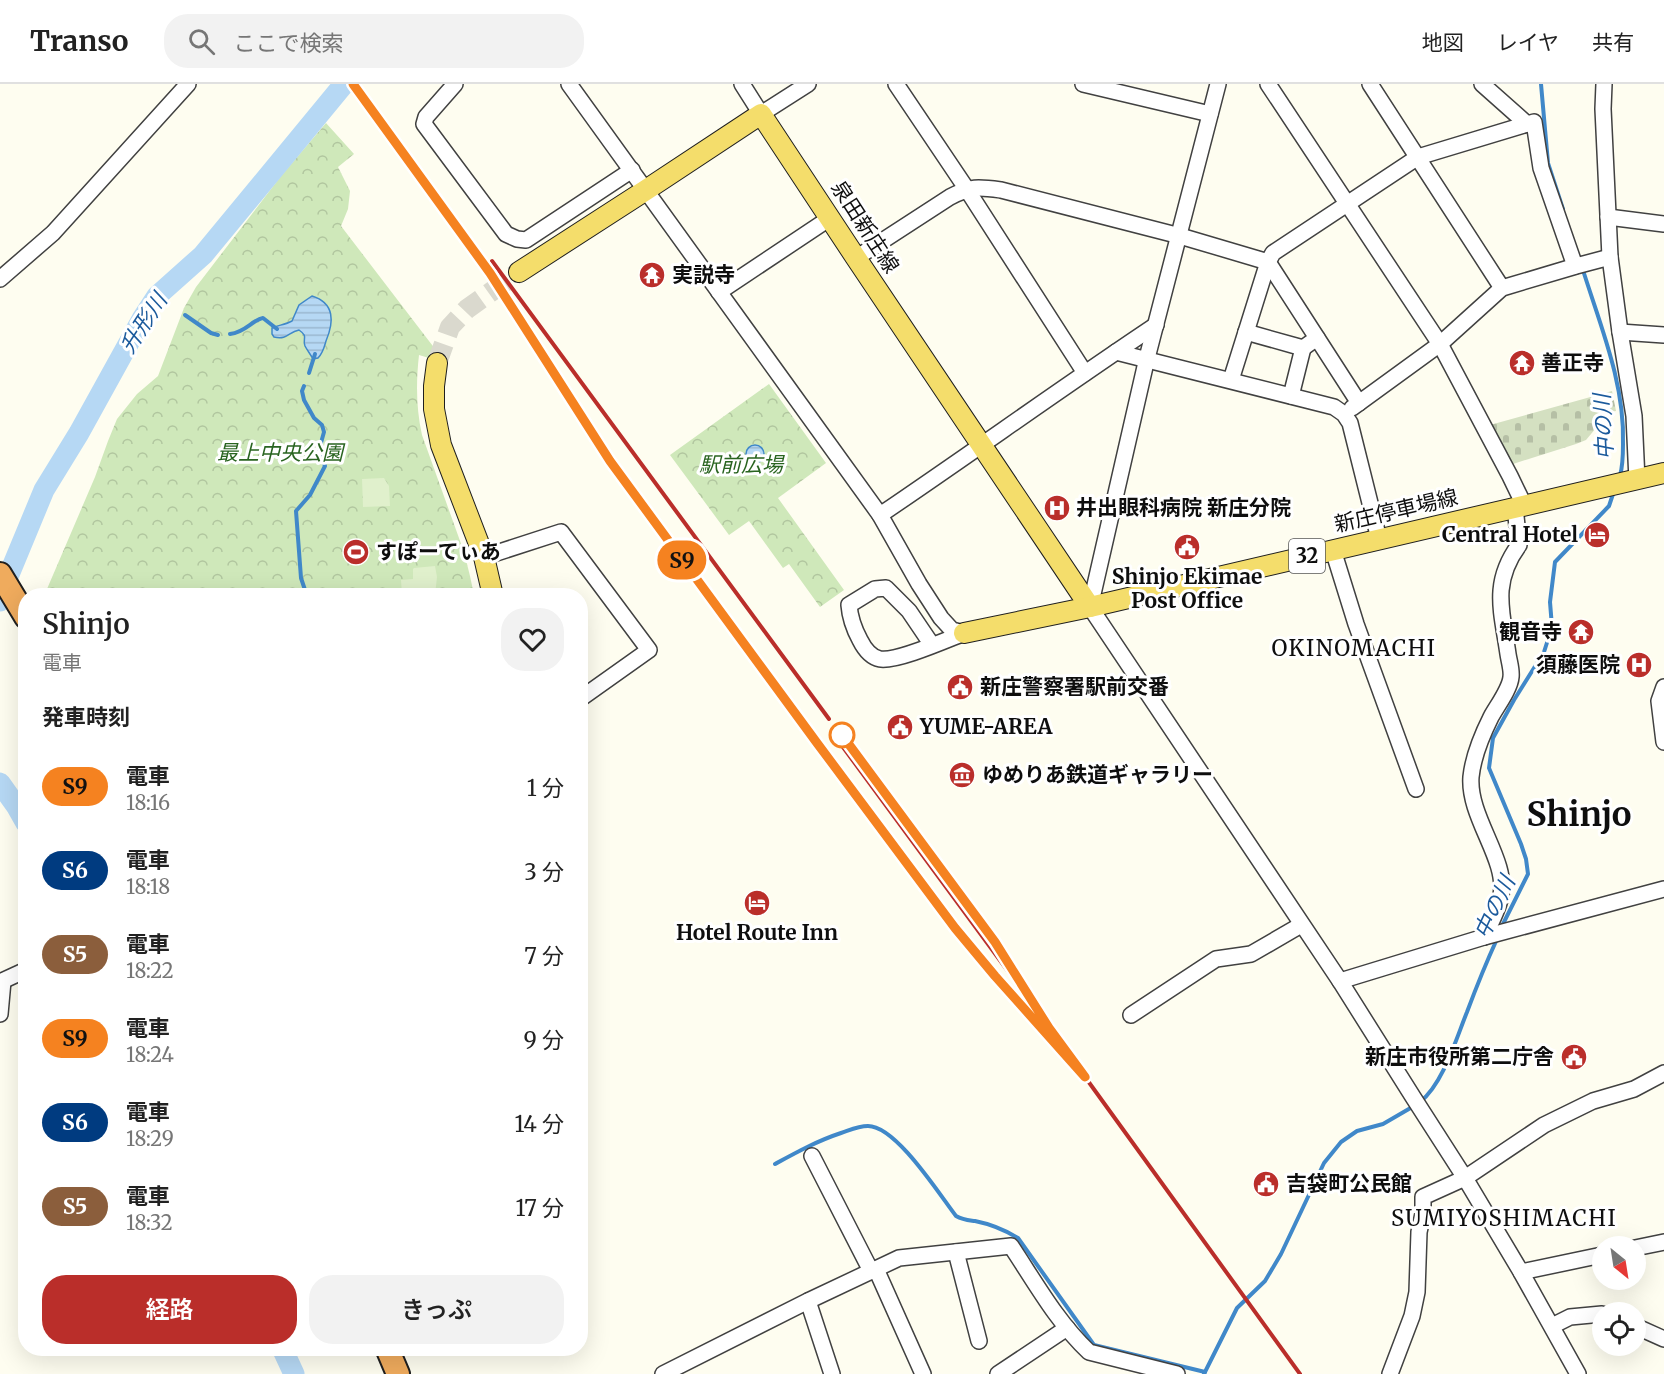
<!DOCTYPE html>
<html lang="ja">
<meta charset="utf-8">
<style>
body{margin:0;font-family:Merriweather,"Noto Sans JP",serif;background:#f2f2f2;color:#222;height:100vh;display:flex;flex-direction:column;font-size:22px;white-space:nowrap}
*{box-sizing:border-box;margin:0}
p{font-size:20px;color:#767676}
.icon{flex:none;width:33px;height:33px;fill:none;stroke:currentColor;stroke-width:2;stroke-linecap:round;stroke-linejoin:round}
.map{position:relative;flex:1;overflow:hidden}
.drawer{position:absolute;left:18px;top:504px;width:570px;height:768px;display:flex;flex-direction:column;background:#fff;border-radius:24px;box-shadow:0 6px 24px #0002}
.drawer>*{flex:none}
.badge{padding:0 12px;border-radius:20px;font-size:21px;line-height:39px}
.needle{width:39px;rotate:150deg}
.controls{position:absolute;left:1592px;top:1152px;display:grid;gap:12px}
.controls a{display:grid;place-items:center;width:54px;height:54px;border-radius:50%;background:#fff;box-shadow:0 6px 24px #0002;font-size:30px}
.map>.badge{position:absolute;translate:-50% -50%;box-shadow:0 0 0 3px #fff}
h2{padding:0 24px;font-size:22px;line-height:54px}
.round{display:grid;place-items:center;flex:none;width:63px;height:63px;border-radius:24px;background:#f2f2f2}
.head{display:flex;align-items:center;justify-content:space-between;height:102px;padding:0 24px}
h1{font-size:28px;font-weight:600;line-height:45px}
.primary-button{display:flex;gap:12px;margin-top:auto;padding:12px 24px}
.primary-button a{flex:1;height:69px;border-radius:24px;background:#ba2e2a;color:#fff;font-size:24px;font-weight:600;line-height:69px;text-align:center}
.primary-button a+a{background:#f2f2f2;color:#222}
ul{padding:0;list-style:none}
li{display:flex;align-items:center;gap:18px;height:84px;padding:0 24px}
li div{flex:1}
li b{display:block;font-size:22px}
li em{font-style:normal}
li .badge{min-width:66px;font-weight:700;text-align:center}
header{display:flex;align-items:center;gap:36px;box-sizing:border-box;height:84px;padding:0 30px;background:#fff;border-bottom:2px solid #e0e0e0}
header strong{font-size:28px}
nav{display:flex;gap:33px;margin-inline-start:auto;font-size:21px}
.search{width:420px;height:54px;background:#f2f2f2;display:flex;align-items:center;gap:15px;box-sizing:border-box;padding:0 21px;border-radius:24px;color:#767676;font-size:22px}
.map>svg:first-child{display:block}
.cemetery{fill:url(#cemetery-stones)}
.park{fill:url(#park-crowns)}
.pitch{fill:#e0f0cc}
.water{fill:url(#water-rules);stroke:#4088c9;stroke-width:1.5}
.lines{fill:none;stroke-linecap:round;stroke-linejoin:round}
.stream{stroke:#4088c9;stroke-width:4}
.river{stroke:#b6d8f4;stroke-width:21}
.major-tunnel{stroke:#dad9ce;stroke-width:20;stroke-dasharray:20 10;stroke-linecap:butt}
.minor-casing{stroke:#414141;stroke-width:18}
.major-casing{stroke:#1f1f1f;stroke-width:22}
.highway-casing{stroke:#1f1f1f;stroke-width:26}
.minor{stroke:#fff;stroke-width:15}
.major{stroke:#f4dd6b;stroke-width:20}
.highway{stroke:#efab5d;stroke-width:22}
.rail{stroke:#ba2e2a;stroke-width:4}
.line-casing{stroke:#fff;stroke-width:14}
.line{stroke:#f58220;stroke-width:9}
.stop-dot{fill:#fff;stroke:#f58220;stroke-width:3}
.labels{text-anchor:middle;stroke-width:6;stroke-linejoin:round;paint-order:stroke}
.shield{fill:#fff;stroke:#565656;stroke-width:1.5}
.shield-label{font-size:20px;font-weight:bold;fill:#0e0e0e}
.street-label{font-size:21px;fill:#0e0e0e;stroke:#fff}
.poi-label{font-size:21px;font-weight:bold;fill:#0e0e0e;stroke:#fff;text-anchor:start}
.park-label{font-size:21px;font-style:italic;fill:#296420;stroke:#fff}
.water-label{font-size:22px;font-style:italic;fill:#1b5a9c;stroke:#fff}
.neighbourhood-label{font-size:22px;letter-spacing:1.5px;fill:#0e0e0e;stroke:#fff}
.town-label{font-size:33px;font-weight:bold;fill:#0e0e0e;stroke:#fff}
</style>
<header>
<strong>Transo</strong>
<div class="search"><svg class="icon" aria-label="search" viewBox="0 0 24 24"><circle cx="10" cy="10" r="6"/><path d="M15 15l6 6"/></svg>ここで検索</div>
<nav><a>地図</a><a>レイヤ</a><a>共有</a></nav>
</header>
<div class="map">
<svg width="1664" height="1290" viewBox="0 0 1664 1290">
<defs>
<pattern id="cemetery-stones" width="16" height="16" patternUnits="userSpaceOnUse" patternTransform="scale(1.5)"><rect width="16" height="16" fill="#d4e0c1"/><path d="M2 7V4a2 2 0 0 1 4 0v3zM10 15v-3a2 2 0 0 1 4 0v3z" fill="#b5bfa5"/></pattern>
<pattern id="park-crowns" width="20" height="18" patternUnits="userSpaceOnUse" patternTransform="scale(1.5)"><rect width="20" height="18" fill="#cfe8ba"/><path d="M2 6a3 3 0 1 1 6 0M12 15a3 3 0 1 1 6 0" fill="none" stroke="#b1c69f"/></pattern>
<pattern id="water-rules" width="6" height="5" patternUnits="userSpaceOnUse" patternTransform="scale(1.5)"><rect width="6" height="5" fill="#b6d8f4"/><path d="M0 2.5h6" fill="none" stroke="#9bb8d0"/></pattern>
</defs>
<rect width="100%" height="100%" fill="#fefdf0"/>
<polygon class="cemetery" points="1612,307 1616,327 1605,329 1601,338 1586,356 1576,360 1513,380 1490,341"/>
<g class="park">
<path d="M326,39L354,70L338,83L350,107L348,125L341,142L442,274L439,277L419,271C416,298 416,324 422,351L464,468L470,492L474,511L44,512L95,393L108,357L117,335L137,310L158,292L184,224L196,203L281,92Z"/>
<polygon points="769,300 826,379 778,414 844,506 820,523 789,480 783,484 749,437 729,451 670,371"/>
</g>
<g class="pitch">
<polygon points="384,394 389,402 390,422 363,423 362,395"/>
<polygon points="435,482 437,493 435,511 402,511 401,496 413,495 413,485 414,484"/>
</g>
<g class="water">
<path d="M312,212C335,219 334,238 326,257C324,264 323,269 318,274L313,275C311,271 307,266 305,262C302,254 309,253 299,246C288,248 288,256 274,253L272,250V244C278,241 285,241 292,237L299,221Z"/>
<circle cx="755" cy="370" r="9"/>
</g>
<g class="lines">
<g class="stream">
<polyline points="1541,0 1548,79 1563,125"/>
<path d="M1582,183C1600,241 1625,299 1623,360C1623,371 1623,381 1620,392"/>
<polyline points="185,231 211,249 218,251"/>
<path d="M230,250C246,248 252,236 263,234L277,245"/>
<polyline points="309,289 315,270"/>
<polyline points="304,302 302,307 304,316 314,334 322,341 324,348 319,366 325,382 310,411 296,427 301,494 305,506 313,512"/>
<polyline points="1502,842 1528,790 1526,775 1521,760 1489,684 1493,654 1514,616 1544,568 1552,543 1550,518 1555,478 1609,422 1614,407"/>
<path d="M1420,1018C1443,1000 1456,955 1467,928C1476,904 1486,879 1497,855"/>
<path d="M775,1080C797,1068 817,1057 841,1049C850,1046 858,1042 868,1042C896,1042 939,1110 956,1132C963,1136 967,1136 975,1137C990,1140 1005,1146 1018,1154L1094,1261L1205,1288"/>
<polyline points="1204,1290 1237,1224 1265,1197 1281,1170 1324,1079 1341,1058 1357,1047 1383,1040 1414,1022"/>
</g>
<g class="river">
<polyline points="0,517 8,493 44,406 79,349 142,235 157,212 203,171 344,0"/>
<polyline points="0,699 17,723 26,739"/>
<polyline points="282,1264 294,1290"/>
</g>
<polyline class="major-tunnel" points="437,279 450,243 467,225 519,188"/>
<defs>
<g id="minor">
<polyline points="455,0 426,33 424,40 506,150 517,155 526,156 632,86"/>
<polyline points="569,0 880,431 919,500 941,534 952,546 964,549"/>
<polyline points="742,0 761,30 808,0"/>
<polyline points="896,0 966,104 1085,289"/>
<polyline points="1083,0 1210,30"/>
<polyline points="1218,0 1147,274 1090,523 1340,897 1413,1013 1465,1094 1521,1188 1578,1290"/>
<polyline points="1268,0 1440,260 1510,392 1524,421"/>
<polyline points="1370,0 1502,204"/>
<polyline points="1482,0 1527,40"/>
<polyline points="1604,0 1603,25 1610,173 1620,248 1634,332 1637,396"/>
<polyline points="1608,133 1664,140"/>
<path d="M856,174L950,113C971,102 978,103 1001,106L1180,152L1268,178L1359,319"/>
<polyline points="0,195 53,149 188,0"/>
<polyline points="719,208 830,134"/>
<polyline points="1246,248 1303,264 1317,254"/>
<polyline points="1620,248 1664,251"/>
<polyline points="1116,268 1334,323 1344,330 1350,339 1379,455"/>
<polyline points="1231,296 1268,178 1273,169 1418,73 1534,38 1541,84 1575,182"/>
<polyline points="1291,312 1303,264"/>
<polyline points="1352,324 1440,260 1502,204 1576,182 1610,173"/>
<path d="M880,431C973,368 1063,303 1156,241"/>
<polyline points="1333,466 1356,540 1416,705"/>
<polyline points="484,473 561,448 649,566 580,615"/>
<path d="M932,561L909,527L886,504L875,505L849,521C850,534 854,545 860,556C864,564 870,573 880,575C896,578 946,556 964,549"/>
<polyline points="1664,603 1659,617 1664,658"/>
<path d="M1484,853C1490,840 1499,825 1501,811C1508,776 1468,733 1471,693C1473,673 1482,651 1491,633C1497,622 1510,605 1511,593C1512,586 1509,577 1508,570C1502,528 1491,499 1519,461L1515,423"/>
<polyline points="1340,897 1484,853 1664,805"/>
<polyline points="0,898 26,886"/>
<polyline points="0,930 3,897"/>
<polyline points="1131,931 1216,875 1251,870 1301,841"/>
<polyline points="812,1072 871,1187"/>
<polyline points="1635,1164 1664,1158"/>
<polyline points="956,1168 979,1257"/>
<polyline points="876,1185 923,1290"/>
<polyline points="1521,1188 1602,1171"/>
<polyline points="808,1217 832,1290"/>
<polyline points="1552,1242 1570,1233 1602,1230"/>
<polyline points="1635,1242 1664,1255"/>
<path d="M663,1290L808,1217L899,1174L1011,1162C1035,1198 1057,1238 1089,1268L1177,1290"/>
<polyline points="998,1290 1067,1244"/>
<polyline points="1390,1290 1412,1232 1417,1208 1419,1148 1423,1130 1423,1113 1465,1094 1544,1041 1593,1017 1634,1005 1664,989"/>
</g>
<g id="major">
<polyline points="519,188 646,106 761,30 856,174 1090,523"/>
<polyline points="437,279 434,302 434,325 441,361 484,473 493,512"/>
<polyline points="964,549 1090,523 1664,389"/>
</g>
<g id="highway">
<polyline points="0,490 26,533"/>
<polyline points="387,1264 398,1290"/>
</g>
</defs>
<use href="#minor" class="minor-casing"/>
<use href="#major" class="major-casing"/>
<use href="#highway" class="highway-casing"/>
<use href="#minor" class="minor"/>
<use href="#major" class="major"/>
<use href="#highway" class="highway"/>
<g class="rail">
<polyline points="353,0 490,189 610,377 817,659 955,844 995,892 1085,993"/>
<polyline points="492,177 829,635"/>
<polyline points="837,655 1038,928"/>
<polyline points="1080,986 1300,1290"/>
</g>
</g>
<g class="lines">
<defs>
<polyline id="line" points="353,0 490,189 610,377 817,659 955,844 995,892 1085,993 1049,944 995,858 842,651"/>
</defs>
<use href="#line" class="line-casing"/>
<use href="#line" class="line"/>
</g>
<defs>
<symbol id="temple-disc" viewBox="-11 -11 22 22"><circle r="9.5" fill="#ba2e2a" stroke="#fff"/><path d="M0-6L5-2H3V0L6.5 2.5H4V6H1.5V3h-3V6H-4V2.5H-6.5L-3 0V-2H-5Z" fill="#fff"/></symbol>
<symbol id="hospital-disc" viewBox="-11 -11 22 22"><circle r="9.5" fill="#ba2e2a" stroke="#fff"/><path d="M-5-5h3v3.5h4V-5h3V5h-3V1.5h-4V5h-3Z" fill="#fff"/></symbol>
<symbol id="hotel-disc" viewBox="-11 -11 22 22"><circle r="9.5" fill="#ba2e2a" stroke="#fff"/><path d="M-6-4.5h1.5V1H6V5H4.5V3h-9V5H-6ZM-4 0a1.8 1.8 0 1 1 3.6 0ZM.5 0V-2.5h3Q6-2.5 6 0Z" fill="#fff"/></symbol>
<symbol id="civic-disc" viewBox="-11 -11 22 22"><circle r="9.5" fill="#ba2e2a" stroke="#fff"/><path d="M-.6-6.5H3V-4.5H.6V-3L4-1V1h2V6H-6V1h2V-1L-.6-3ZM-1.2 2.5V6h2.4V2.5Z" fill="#fff"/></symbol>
<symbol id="stadium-disc" viewBox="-11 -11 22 22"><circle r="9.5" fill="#ba2e2a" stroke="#fff"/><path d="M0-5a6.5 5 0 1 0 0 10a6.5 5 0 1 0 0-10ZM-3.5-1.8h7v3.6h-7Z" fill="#fff"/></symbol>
<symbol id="museum-disc" viewBox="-11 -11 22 22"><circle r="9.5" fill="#ba2e2a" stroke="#fff"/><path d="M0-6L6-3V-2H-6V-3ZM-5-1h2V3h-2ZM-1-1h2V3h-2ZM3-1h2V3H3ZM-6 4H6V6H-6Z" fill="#fff"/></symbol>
</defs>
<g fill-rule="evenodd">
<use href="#temple-disc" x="637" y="176" width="30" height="30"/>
<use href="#temple-disc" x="1507" y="264" width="30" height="30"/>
<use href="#hospital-disc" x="1042" y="409" width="30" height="30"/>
<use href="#hotel-disc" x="1582" y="436" width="30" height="30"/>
<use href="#civic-disc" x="1172" y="448" width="30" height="30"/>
<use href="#stadium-disc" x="341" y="453" width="30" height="30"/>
<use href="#temple-disc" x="1566" y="533" width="30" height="30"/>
<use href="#hospital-disc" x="1624" y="566" width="30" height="30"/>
<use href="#civic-disc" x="945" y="588" width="30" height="30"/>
<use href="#civic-disc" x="885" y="628" width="30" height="30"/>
<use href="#museum-disc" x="947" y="676" width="30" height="30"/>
<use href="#hotel-disc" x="742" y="804" width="30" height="30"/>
<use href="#civic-disc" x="1559" y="958" width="30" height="30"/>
<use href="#civic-disc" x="1251" y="1085" width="30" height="30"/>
</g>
<circle class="stop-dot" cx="842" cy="651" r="12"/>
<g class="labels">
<rect class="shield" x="1289" y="455" width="36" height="34" rx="4.5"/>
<g class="shield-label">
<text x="1307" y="479">32</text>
</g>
<g class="street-label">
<text transform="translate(865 143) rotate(57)" y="7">泉田新庄線</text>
<text transform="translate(1396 427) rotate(-13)" y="7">新庄停車場線</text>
</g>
<g class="poi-label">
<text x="672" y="198">実説寺</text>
<text x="1541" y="286">善正寺</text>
<text x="1076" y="431">井出眼科病院 新庄分院</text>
<text x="1578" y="458" text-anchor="end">Central Hotel</text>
<text x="376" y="475">すぽーてぃあ</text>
<text x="1187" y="500" text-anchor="middle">Shinjo Ekimae<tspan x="1187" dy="24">Post Office</tspan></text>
<text x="1562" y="555" text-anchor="end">観音寺</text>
<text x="1620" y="588" text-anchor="end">須藤医院</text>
<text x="980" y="610">新庄警察署駅前交番</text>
<text x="920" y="650">YUME-AREA</text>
<text x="982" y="698">ゆめりあ鉄道ギャラリー</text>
<text x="757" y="856" text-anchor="middle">Hotel Route Inn</text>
<text x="1554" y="980" text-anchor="end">新庄市役所第二庁舎</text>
<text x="1286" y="1107">吉袋町公民館</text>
</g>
<g class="park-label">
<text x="280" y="376">最上中央公園</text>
<text x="741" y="388">駅前広場</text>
</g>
<g class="water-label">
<text transform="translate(143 239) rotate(-57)" y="8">升形川</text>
<text transform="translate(1603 343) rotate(-93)" y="8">中の川</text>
<text transform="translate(1494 823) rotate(-65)" y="8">中の川</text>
</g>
<g class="neighbourhood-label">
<text x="1354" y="572">OKINOMACHI</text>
<text x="1504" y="1142">SUMIYOSHIMACHI</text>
</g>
<g class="town-label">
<text x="1579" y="742">Shinjo</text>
</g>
</g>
</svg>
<div class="controls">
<a><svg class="needle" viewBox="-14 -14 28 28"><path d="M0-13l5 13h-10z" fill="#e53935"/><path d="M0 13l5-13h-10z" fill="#767676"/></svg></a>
<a><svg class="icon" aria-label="locate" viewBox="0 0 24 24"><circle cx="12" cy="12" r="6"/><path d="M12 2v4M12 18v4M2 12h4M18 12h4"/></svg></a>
</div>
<b class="badge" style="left:682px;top:476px;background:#f58220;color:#111">S9</b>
<section class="drawer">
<div class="head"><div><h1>Shinjo</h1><p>電車</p></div><a class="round"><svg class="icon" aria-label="heart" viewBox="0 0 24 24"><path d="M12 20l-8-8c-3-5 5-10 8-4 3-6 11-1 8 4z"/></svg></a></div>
<h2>発車時刻</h2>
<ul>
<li><span class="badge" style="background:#f58220;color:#111">S9</span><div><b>電車</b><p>18:16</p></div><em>1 分</em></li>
<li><span class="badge" style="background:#003b80;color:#fff">S6</span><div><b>電車</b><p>18:18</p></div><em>3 分</em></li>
<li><span class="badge" style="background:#8b5e3c;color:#fff">S5</span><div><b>電車</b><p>18:22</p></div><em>7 分</em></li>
<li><span class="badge" style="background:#f58220;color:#111">S9</span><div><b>電車</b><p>18:24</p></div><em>9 分</em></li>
<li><span class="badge" style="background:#003b80;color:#fff">S6</span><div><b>電車</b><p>18:29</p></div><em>14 分</em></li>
<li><span class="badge" style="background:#8b5e3c;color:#fff">S5</span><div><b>電車</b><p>18:32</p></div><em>17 分</em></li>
</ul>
<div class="primary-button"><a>経路</a><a>きっぷ</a></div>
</section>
</div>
